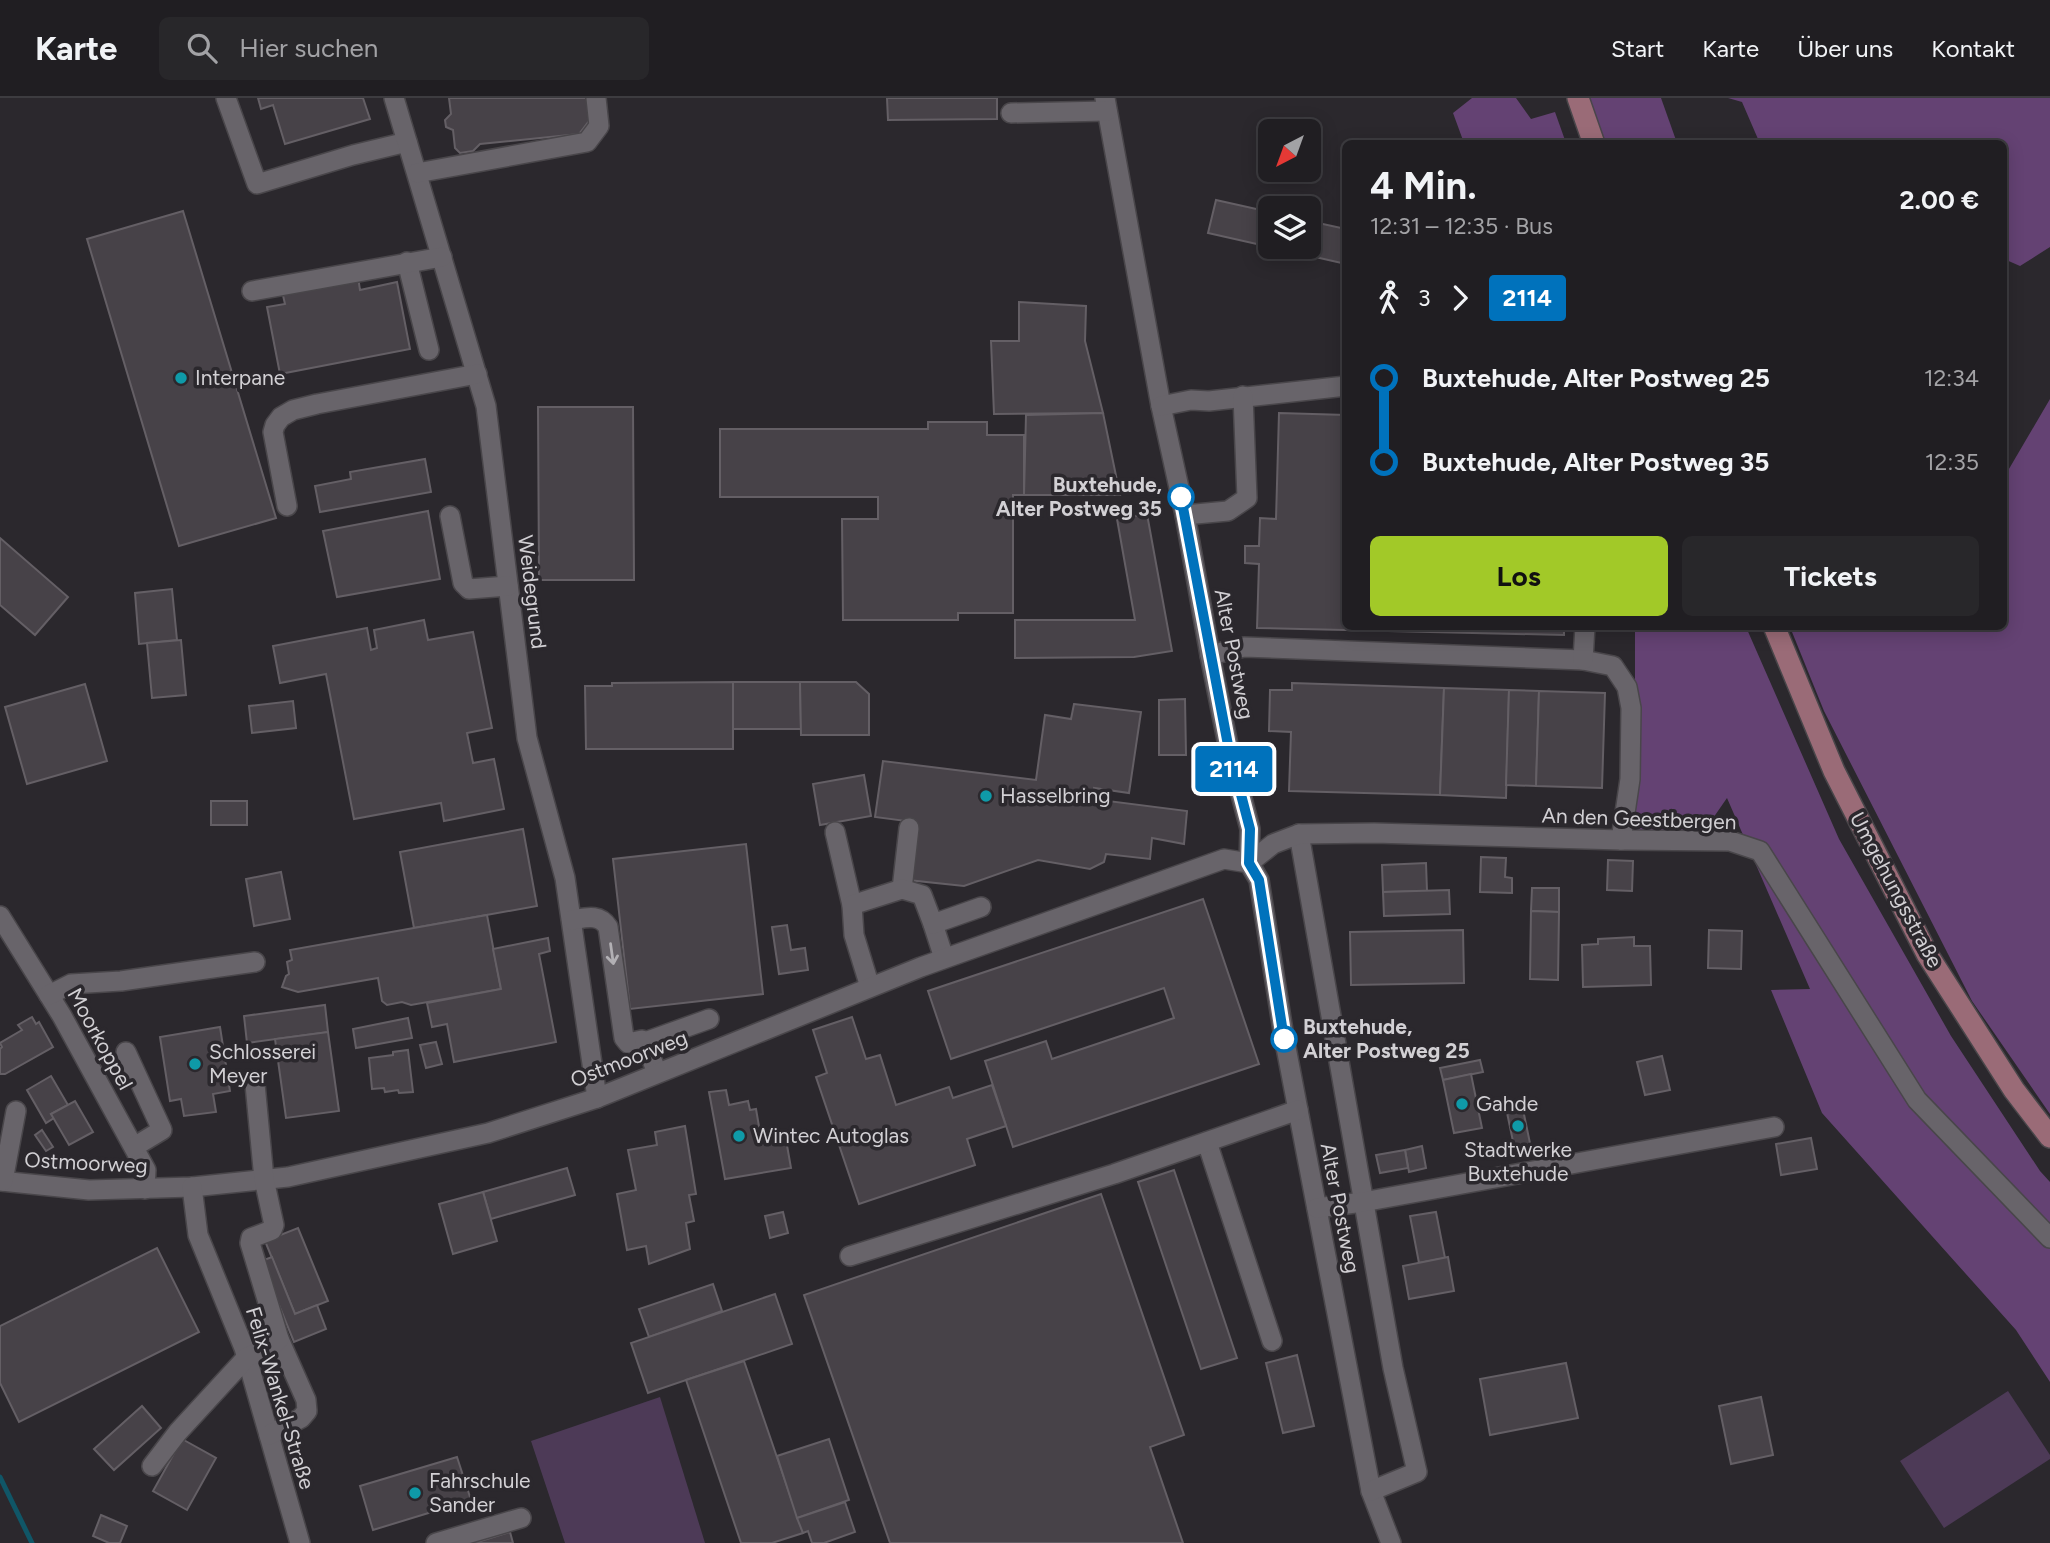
<!DOCTYPE html>
<html lang="de">
<meta charset="utf-8">
<style>
body{margin:0;font-family:Figtree,sans-serif;background:#28272a;color:#f1f3f6;height:100vh;display:flex;flex-direction:column;font-size:26px;white-space:nowrap}
*{box-sizing:border-box;margin:0}
p{font-size:23px;color:#a2a2a5}
.icon{flex:none;width:38px;height:38px;fill:none;stroke:currentColor;stroke-width:2;stroke-linecap:round;stroke-linejoin:round}
.map{position:relative;flex:1;overflow:hidden}
.side{position:absolute;left:1342px;top:42px;width:665px;height:490px;display:flex;flex-direction:column;background:#201e22;border-radius:10px;box-shadow:0 4px 18px #0003,0 0 0 2px #3d3c40}
.side>*{flex:none}
.badge{padding:0 14px;border-radius:5px;font-size:24px;line-height:46px}
.needle{width:46px;rotate:221deg}
.controls{position:absolute;left:1258px;top:21px;display:grid;gap:14px}
.controls a{display:grid;place-items:center;width:63px;height:63px;border-radius:10px;background:#201e22;box-shadow:0 4px 18px #0003,0 0 0 2px #3d3c40;font-size:35px}
.map>.badge{position:absolute;translate:-50% -50%;box-shadow:0 0 0 4px #fff}
.legs{display:flex;align-items:center;gap:10px;height:77px;padding:0 28px;font-size:23px}
.legs p{margin-inline-start:auto}
.overview{display:flex;align-items:center;justify-content:space-between;height:119px;padding:0 28px}
h1{font-size:38px;font-weight:700;line-height:52px}
.cta{display:flex;gap:14px;margin-top:auto;padding:14px 28px}
.cta a{flex:1;height:80px;border-radius:10px;background:#a2c928;color:#111;font-size:28px;font-weight:700;line-height:80px;text-align:center}
.cta a+a{background:#28272a;color:#f1f3f6}
ul{padding:0 28px;list-style:none}
li{display:flex;align-items:center;gap:24px;height:84px;font-size:26px}
li i{display:grid;place-items:center;width:10px;height:100%;margin:0 9px;background:currentColor}
li i::after{content:'';width:18px;height:18px;margin:-9px;border:5px solid;border-radius:50%;background:#201e22}
li p{margin-inline-start:auto}
li:first-child i{background:linear-gradient(#0000 50%,currentColor 0)}
li:last-child i{background:linear-gradient(currentColor 50%,#0000 0)}
header{display:flex;align-items:center;gap:42px;box-sizing:border-box;height:98px;padding:0 35px;background:#201e22;border-bottom:2px solid #3d3c40}
header strong{font-size:33px}
nav{display:flex;gap:38px;margin-inline-start:auto;font-size:24px}
.search{width:490px;height:63px;background:#28272a;display:flex;align-items:center;gap:18px;box-sizing:border-box;padding:0 24px;border-radius:10px;color:#a2a2a5;font-size:26px}
.map>svg:first-child{display:block}
.green{fill:#4d3a57}
.forest{fill:#644273}
.lines{fill:none;stroke-linecap:round;stroke-linejoin:round}
.stream{stroke:#105667;stroke-width:5}
.building{fill:#474248;stroke:#645f65;stroke-width:2}
.minor-casing{stroke:#49464a;stroke-width:22}
.major-casing{stroke:#49464a;stroke-width:24}
.minor{stroke:#68646a;stroke-width:19}
.major{stroke:#9a6b77;stroke-width:21}
.oneway{stroke:#b2b0b4}
.line-1-casing{stroke:#fff;stroke-width:16}
.line-1{stroke:#0072bc;stroke-width:10}
.culture-dot{fill:#0f9aa8;stroke:#2b282d;stroke-width:2.5}
.stop-1-dot{fill:#fff;stroke:#0072bc;stroke-width:3.5}
.labels{text-anchor:middle;stroke-width:7;stroke-linejoin:round;paint-order:stroke}
.poi-label{font-size:21px;fill:#d2d0d4;stroke:#2b282d;text-anchor:start}
.stop-label{font-size:21px;font-weight:bold;fill:#d2d0d4;stroke:#2b282d;text-anchor:end}
.street-label{font-size:21px;fill:#d2d0d4;stroke:#2b282d}
</style>
<header>
<strong>Karte</strong>
<div class="search"><svg class="icon" aria-label="search" viewBox="0 0 24 24"><circle cx="10" cy="10" r="6"/><path d="M15 15l6 6"/></svg>Hier suchen</div>
<nav><a>Start</a><a>Karte</a><a>Über uns</a><a>Kontakt</a></nav>
</header>
<div class="map">
<svg width="2050" height="1445" viewBox="0 0 2050 1445">
<rect width="100%" height="100%" fill="#2b282d"/>
<g class="green">
<polygon points="2008,1293 2050,1357 2050,1361 1944,1430 1900,1363"/>
<polygon points="660,1299 705,1445 565,1445 531,1343"/>
</g>
<g class="forest">
<polygon points="1472,0 1516,0 1531,21 1555,14 1566,45 1464,45 1453,15"/>
<polygon points="1585,0 1661,0 1677,45 1601,45"/>
<polygon points="1728,0 2050,0 2050,149 2020,168 2004,161 2004,46 1768,45 1758,41 1742,4"/>
<polygon points="2050,301 2050,1016 1972,903 1824,613 1790,529 2004,528 2004,375 2006,376"/>
<polygon points="1635,529 1746,529 1839,741 1951,938 2040,1073 2050,1084 2050,1284 2016,1232 1822,1015 1771,892 1810,891 1727,700 1702,736 1635,732"/>
</g>
<g class="lines">
<polyline class="stream" points="0,1379 32,1445"/>
</g>
<g class="building">
<polygon points="258,0 363,0 370,21 285,46 273,7 261,11"/>
<polygon points="449,0 589,0 592,19 579,36 480,46 473,53 460,55 455,50 453,32 446,29 445,22 451,16"/>
<polygon points="887,0 997,0 997,21 888,22"/>
<polygon points="1216,102 1270,114 1270,149 1208,135"/>
<polygon points="183,113 276,420 179,448 87,141"/>
<polygon points="1309,123 1346,131 1346,166 1271,149 1309,149"/>
<polygon points="358,179 360,192 397,184 410,251 280,276 267,209 285,206 282,193"/>
<polygon points="1019,204 1086,208 1085,243 1103,315 994,316 991,243 1019,243"/>
<polygon points="538,309 633,309 634,482 539,482"/>
<polygon points="1103,315 1120,397 1024,397 1026,317"/>
<polygon points="1279,315 1346,317 1346,528 1564,528 1564,537 1257,530 1259,466 1245,465 1245,448 1259,448 1260,420 1276,421"/>
<polygon points="928,324 987,324 987,337 1024,337 1024,397 1013,397 1013,515 958,515 958,522 843,522 842,421 878,421 878,399 720,399 720,331 928,331"/>
<polygon points="425,361 431,394 320,414 315,388 351,381 350,374"/>
<polygon points="428,413 440,481 337,499 323,433"/>
<polygon points="1147,416 1172,553 1134,559 1015,560 1015,522 1135,522 1117,421"/>
<polygon points="0,440 68,499 35,537 0,507"/>
<polygon points="172,491 177,542 139,546 135,495"/>
<polygon points="424,522 428,542 473,534 492,630 467,635 473,665 494,661 504,711 444,723 441,705 354,721 326,576 280,585 273,548 367,530 371,552 377,550 374,532"/>
<polygon points="181,542 186,597 152,600 147,545"/>
<polygon points="733,584 800,584 801,631 733,631"/>
<polygon points="733,584 733,651 586,651 585,588 612,588 612,585"/>
<polygon points="800,584 856,584 869,596 869,637 801,637"/>
<polygon points="1292,585 1444,590 1440,697 1289,693 1291,634 1269,633 1270,592 1292,592"/>
<polygon points="85,586 107,663 27,686 5,609"/>
<polygon points="1444,590 1509,592 1506,700 1440,697"/>
<polygon points="1509,592 1539,593 1536,688 1506,687"/>
<polygon points="1539,593 1605,595 1602,690 1536,688"/>
<polygon points="1185,601 1186,657 1159,657 1159,602"/>
<polygon points="293,603 296,630 252,635 249,608"/>
<polygon points="1074,606 1141,614 1129,695 1094,690 1092,701 1187,713 1184,746 1152,740 1150,761 1106,756 1104,764 1090,771 1038,762 964,788 908,782 914,724 875,719 883,663 1036,682 1045,617 1071,621"/>
<polygon points="864,677 871,718 820,727 813,686"/>
<rect x="211" y="703" width="36" height="24"/>
<polygon points="523,731 537,808 414,830 400,754"/>
<polygon points="746,746 763,896 630,911 613,761"/>
<polygon points="1481,759 1506,760 1505,779 1512,780 1512,795 1480,794"/>
<polygon points="1608,762 1633,763 1632,793 1607,792"/>
<polygon points="1426,765 1427,793 1383,794 1382,767"/>
<polygon points="281,774 290,821 254,828 246,781"/>
<polygon points="1532,790 1559,790 1559,814 1531,813"/>
<polygon points="1449,792 1450,816 1384,818 1383,794"/>
<polygon points="1203,801 1259,966 1013,1049 985,963 1046,943 1052,961 1174,920 1164,890 951,961 928,893"/>
<polygon points="1531,813 1559,814 1558,882 1530,881"/>
<polygon points="487,817 501,891 411,907 402,904 387,907 382,903 378,880 298,894 282,889 286,878 289,876 287,864 292,862 290,852"/>
<polygon points="787,827 791,852 805,850 808,872 779,876 772,829"/>
<polygon points="1463,832 1464,885 1351,887 1350,834"/>
<polygon points="1709,832 1742,833 1741,871 1708,870"/>
<polygon points="1634,839 1634,848 1650,848 1651,887 1583,889 1582,847 1598,846 1598,841"/>
<polygon points="548,840 550,853 539,856 556,944 454,964 447,926 432,929 427,905 501,891 493,851"/>
<polygon points="325,907 328,934 247,945 244,918"/>
<polygon points="32,919 36,926 39,924 53,949 5,976 0,976 0,951 2,949 0,945 22,932 18,927"/>
<polygon points="852,919 866,961 880,957 896,1007 949,989 953,1000 992,987 1006,1028 967,1041 975,1067 859,1106 816,979 827,975 813,932"/>
<polygon points="408,920 412,940 356,950 353,931"/>
<polygon points="220,929 230,993 213,996 216,1014 184,1018 181,1001 170,1003 160,939"/>
<polygon points="328,934 339,1013 286,1020 275,941"/>
<polygon points="436,944 442,966 426,970 420,947"/>
<polygon points="408,952 413,994 399,995 398,992 385,994 384,990 372,991 369,960 393,957 393,954"/>
<polygon points="1662,958 1670,992 1645,997 1637,964"/>
<polygon points="1480,962 1483,974 1443,982 1440,970"/>
<polygon points="1471,976 1482,1030 1454,1035 1443,982"/>
<polygon points="51,978 68,1007 51,1016 54,1020 46,1025 27,992"/>
<polygon points="726,992 729,1007 748,1003 750,1012 756,1011 761,1040 785,1036 791,1070 725,1081 709,994"/>
<polygon points="1521,1002 1531,1050 1515,1053 1505,1005"/>
<polygon points="75,1003 93,1034 69,1047 51,1016"/>
<polygon points="685,1028 696,1096 689,1097 694,1123 686,1125 690,1151 649,1166 646,1148 627,1152 617,1096 636,1092 628,1052 657,1047 655,1034"/>
<polygon points="42,1032 53,1049 46,1053 35,1037"/>
<polygon points="1811,1040 1817,1071 1781,1077 1776,1046"/>
<polygon points="1422,1048 1426,1070 1409,1074 1405,1052"/>
<polygon points="1405,1052 1408,1070 1380,1075 1376,1057"/>
<polygon points="567,1070 575,1097 491,1121 483,1094"/>
<polygon points="1174,1072 1237,1260 1201,1271 1138,1084"/>
<polygon points="483,1094 497,1143 453,1156 439,1106"/>
<polygon points="1101,1096 1184,1337 1150,1349 1183,1445 890,1445 804,1197"/>
<polygon points="783,1114 788,1135 770,1140 765,1118"/>
<polygon points="1436,1114 1445,1160 1419,1165 1410,1118"/>
<polygon points="298,1130 328,1203 295,1216 265,1143"/>
<polygon points="157,1150 199,1234 19,1324 0,1285 0,1228"/>
<polygon points="272,1159 295,1216 317,1207 326,1231 294,1244 261,1163"/>
<polygon points="1448,1159 1454,1193 1409,1201 1403,1168"/>
<polygon points="713,1186 722,1213 649,1239 639,1211"/>
<polygon points="775,1196 792,1246 648,1295 631,1245"/>
<polygon points="1297,1257 1314,1328 1283,1335 1266,1265"/>
<polygon points="744,1263 803,1435 772,1445 741,1445 686,1282"/>
<polygon points="1566,1265 1578,1320 1490,1337 1480,1281"/>
<polygon points="1761,1299 1773,1357 1731,1366 1719,1308"/>
<polygon points="142,1308 161,1330 114,1372 94,1351"/>
<polygon points="182,1341 216,1360 187,1412 153,1393"/>
<polygon points="829,1341 849,1402 797,1420 777,1358"/>
<polygon points="457,1359 471,1402 373,1432 360,1388"/>
<polygon points="845,1404 855,1434 824,1445 812,1445 808,1433 803,1435 797,1420"/>
<polygon points="101,1417 127,1428 120,1445 109,1445 93,1438"/>
<polygon points="510,1434 513,1445 474,1445"/>
</g>
<g class="lines">
<defs>
<g id="minor">
<polyline points="226,0 257,86 353,57 407,44"/>
<polyline points="394,0 486,308 527,640 565,780 597,1000"/>
<polyline points="1105,0 1161,308 1185,417 1210,557 1228,647 1250,731 1249,765 1259,782 1284,939 1371,1393 1391,1445"/>
<polyline points="1011,15 1107,13"/>
<polyline points="417,75 587,44 599,28 596,0"/>
<polyline points="407,164 429,252"/>
<polyline points="252,193 442,159"/>
<polyline points="1161,308 1191,302 1209,303 1346,288"/>
<polyline points="287,408 273,334 275,327 281,319 293,312 317,306 477,276"/>
<polyline points="1185,417 1228,413 1247,400 1243,298"/>
<polyline points="450,418 463,485 469,491 508,488"/>
<polyline points="1210,557 1244,549 1583,562 1613,568 1627,589 1631,610 1630,681 1621,742"/>
<polyline points="1583,562 1585,528"/>
<polyline points="835,734 852,807"/>
<polyline points="1299,736 1393,1270 1417,1374 1371,1393"/>
<polyline points="1249,765 1273,746 1299,736 1374,735 1621,742 1730,743 1760,753 1917,1002 2050,1140"/>
<polyline points="902,791 909,730"/>
<polyline points="0,818 62,918 146,1072 145,1091"/>
<path d="M572,822C585,820 599,815 608,829L624,940L628,945L642,942L645,944L657,975"/>
<polyline points="933,826 944,860"/>
<polyline points="870,889 854,837 852,807 902,791 922,797 933,826 981,809"/>
<polyline points="49,897 71,886 121,883 255,864"/>
<polyline points="645,944 709,921"/>
<polyline points="126,954 162,1032 134,1049"/>
<polyline points="1207,1044 1272,1243"/>
<polyline points="0,1083 89,1092 192,1089 288,1079 488,1035 597,1000 921,869 1224,761 1249,765"/>
<polyline points="3,1083 16,1013"/>
<polyline points="192,1089 198,1137 244,1250 300,1445"/>
<polyline points="1317,1110 1363,1104 1774,1029"/>
<polyline points="850,1158 1114,1076 1298,1012"/>
<polyline points="269,1337 301,1320 307,1313 306,1302 279,1241"/>
<polyline points="152,1368 178,1334 247,1259 271,1249 279,1241 250,1145 251,1140 272,1132 274,1127 264,1081 255,986"/>
<polyline points="436,1445 521,1420"/>
</g>
<g id="major">
<polyline points="1578,0 1594,46"/>
<polyline points="1774,528 1834,673 1927,856 2014,992 2050,1039"/>
</g>
</defs>
<use href="#minor" class="minor-casing"/>
<use href="#major" class="major-casing"/>
<use href="#minor" class="minor"/>
<use href="#major" class="major"/>
</g>
<defs><path id="oneway-shaft" d="M-6 0H5M1.5-3L5.5 0L1.5 3" fill="none" stroke-width="1.6" stroke-linecap="round" stroke-linejoin="round" transform="scale(1.75)"/></defs>
<use class="oneway" href="#oneway-shaft" transform="translate(612 856) rotate(82)"/>
<g class="lines">
<defs>
<polyline id="line-1" points="1181,399 1228,647 1250,731 1249,765 1259,782 1284,941"/>
</defs>
<use href="#line-1" class="line-1-casing"/>
<use href="#line-1" class="line-1"/>
</g>
<g class="culture-dot">
<circle cx="181" cy="280" r="7"/>
<circle cx="986" cy="698" r="7"/>
<circle cx="195" cy="966" r="7"/>
<circle cx="1462" cy="1006" r="7"/>
<circle cx="1518" cy="1028" r="7"/>
<circle cx="739" cy="1038" r="7"/>
<circle cx="415" cy="1395" r="7"/>
</g>
<g class="stop-1-dot">
<circle cx="1181" cy="399" r="12"/>
<circle cx="1284" cy="941" r="12"/>
</g>
<g class="labels">
<g class="poi-label">
<text x="195" y="287">Interpane</text>
<text x="1000" y="705">Hasselbring</text>
<text x="209" y="961">Schlosserei<tspan x="209" dy="24">Meyer</tspan></text>
<text x="1476" y="1013">Gahde</text>
<text x="753" y="1045">Wintec Autoglas</text>
<text x="1518" y="1059" text-anchor="middle">Stadtwerke<tspan x="1518" dy="24">Buxtehude</tspan></text>
<text x="429" y="1390">Fahrschule<tspan x="429" dy="24">Sander</tspan></text>
</g>
<g class="stop-label">
<text x="1162" y="394">Buxtehude,<tspan x="1162" dy="24">Alter Postweg 35</tspan></text>
<text x="1303" y="936" text-anchor="start">Buxtehude,<tspan x="1303" dy="24">Alter Postweg 25</tspan></text>
</g>
<g class="street-label">
<text transform="translate(532 494) rotate(83)" y="7">Weidegrund</text>
<text transform="translate(1234 556) rotate(79)" y="7">Alter Postweg</text>
<text transform="translate(1639 721) rotate(2)" y="7">An den Geestbergen</text>
<text transform="translate(1896 792) rotate(62)" y="7">Umgehungsstraße</text>
<text transform="translate(100 941) rotate(61)" y="7">Moorkoppel</text>
<text transform="translate(629 961) rotate(-21)" y="7">Ostmoorweg</text>
<text transform="translate(86 1065) rotate(3)" y="7">Ostmoorweg</text>
<text transform="translate(1340 1110) rotate(79)" y="7">Alter Postweg</text>
<text transform="translate(280 1300) rotate(73)" y="7">Felix-Wankel-Straße</text>
</g>
</g>
</svg>
<div class="controls">
<a><svg class="needle" viewBox="-14 -14 28 28"><path d="M0-13l5 13h-10z" fill="#e53935"/><path d="M0 13l5-13h-10z" fill="#a2a2a5"/></svg></a>
<a><svg class="icon" aria-label="layers" viewBox="0 0 24 24"><path d="M12 4l9 5-9 5-9-5zM3 14l9 5 9-5"/></svg></a>
</div>
<b class="badge" style="left:1234px;top:671px;background:#0072bc;color:#fff">2114</b>
<section class="side">
<div class="overview"><div><h1>4 Min.</h1><p>12:31 – 12:35 · Bus</p></div><b>2.00 €</b></div>
<div class="legs"><svg class="icon" aria-label="walk" viewBox="0 0 24 24"><circle cx="13" cy="4" r="2"/><path d="M13 8l-2 6 4 7M11 14l-3 7M7 12l3-4h3l4 4"/></svg>3<svg class="icon" aria-label="forward" viewBox="0 0 24 24"><path d="M9 5l7 7-7 7"/></svg><b class="badge" style="background:#0072bc;color:#fff">2114</b></div>
<ul>
<li><i style="color:#0072bc"></i><b>Buxtehude, Alter Postweg 25</b><p>12:34</p></li>
<li><i style="color:#0072bc"></i><b>Buxtehude, Alter Postweg 35</b><p>12:35</p></li>
</ul>
<div class="cta"><a>Los</a><a>Tickets</a></div>
</section>
</div>
